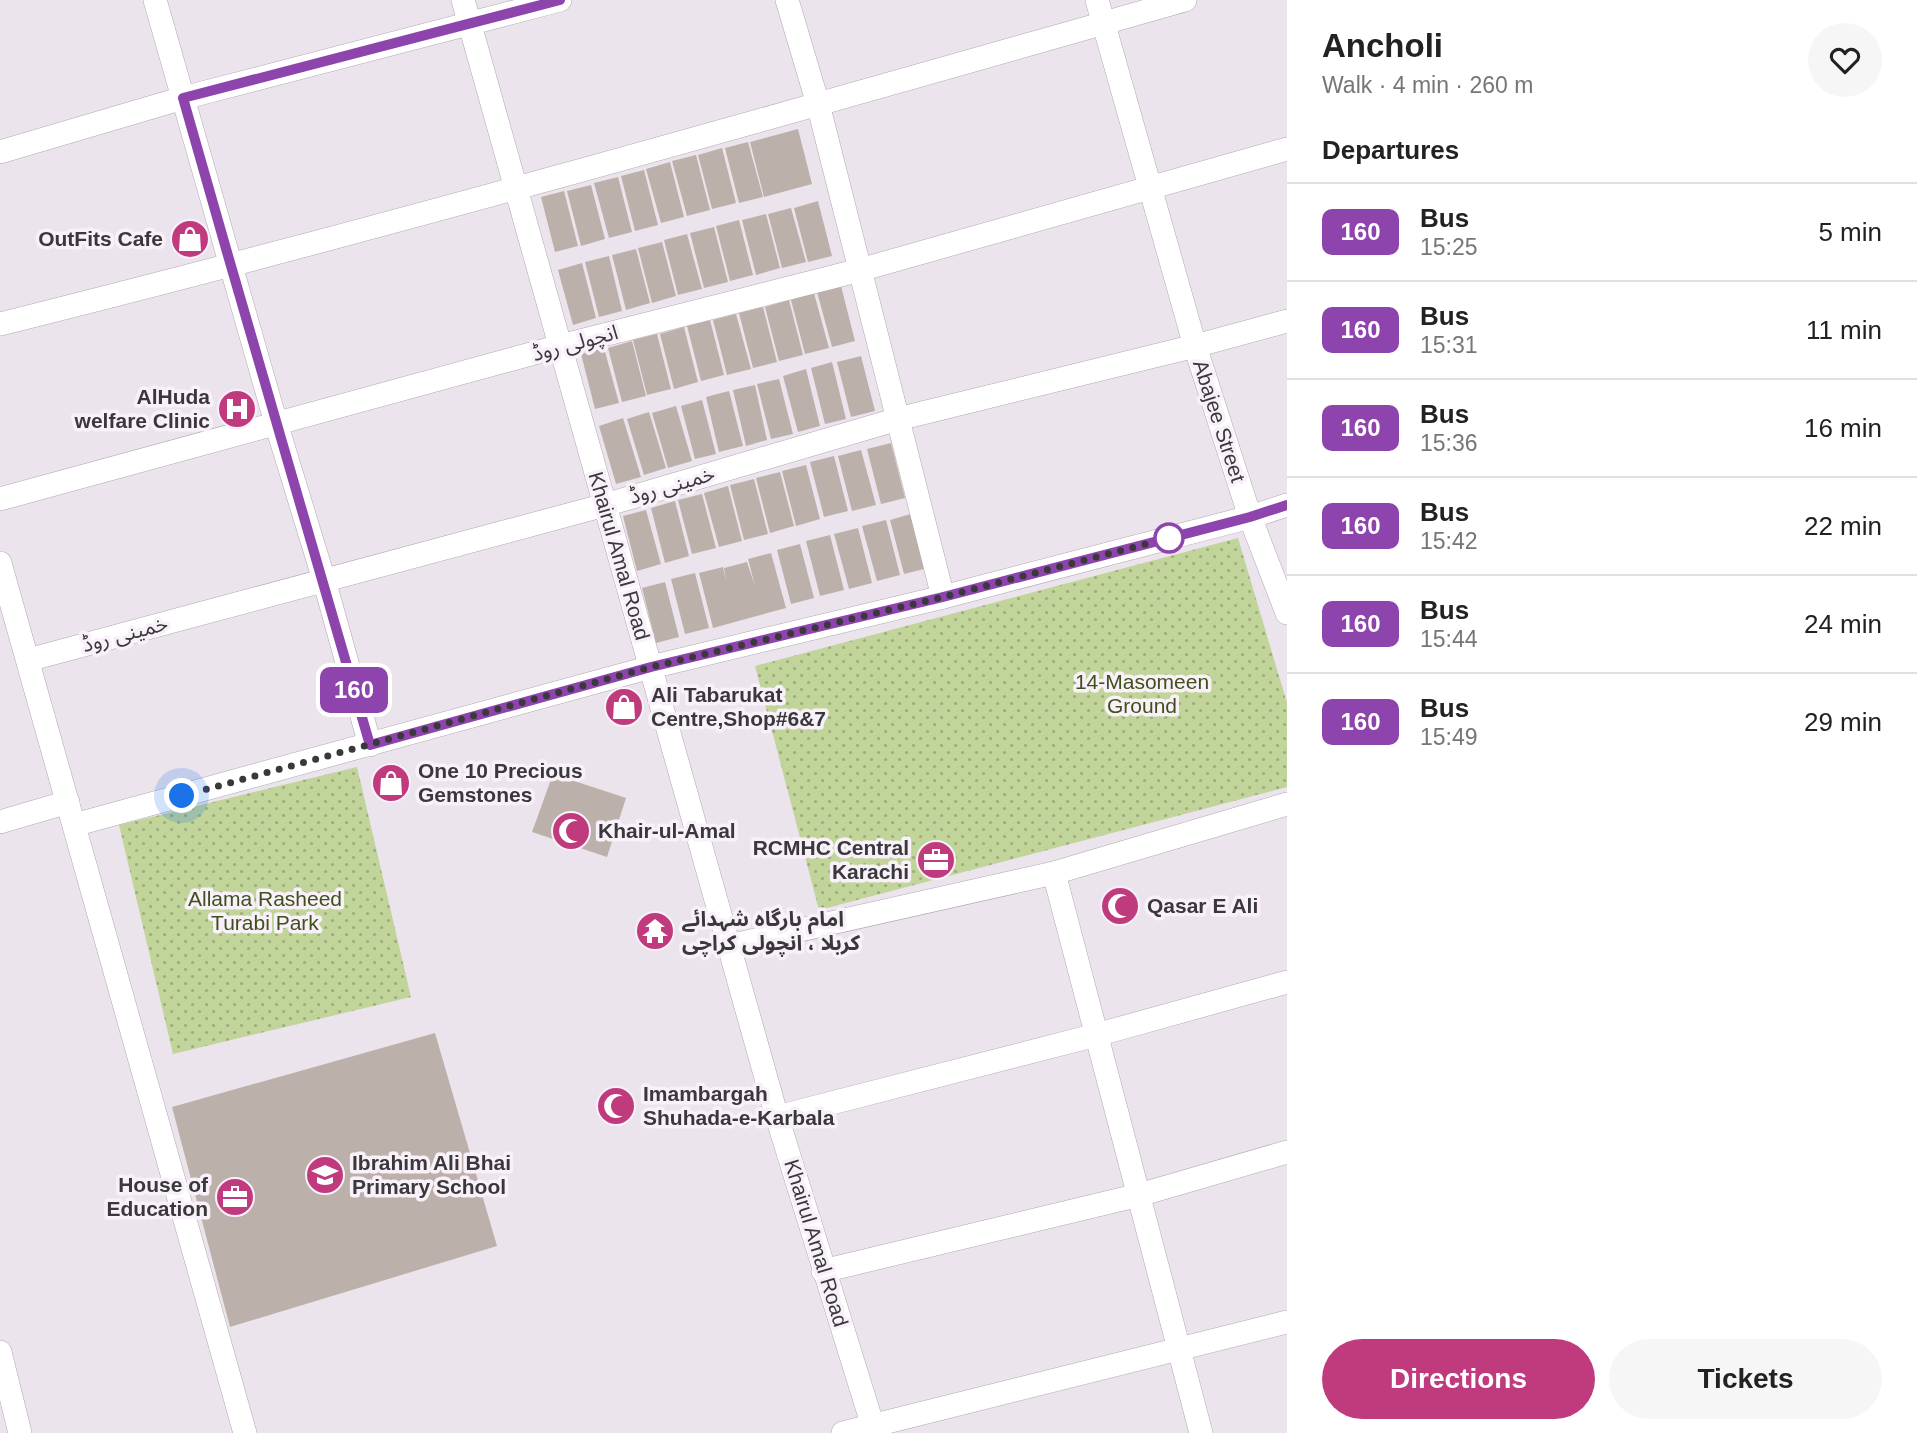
<!DOCTYPE html>
<meta charset="utf-8">
<style>
body{margin:0;font-family:Arial,"Noto Sans Arabic",sans-serif;background:#f6f6f6;color:#222;height:100vh;display:flex;flex-direction:column;font-size:26px;white-space:nowrap}
*{box-sizing:border-box;margin:0}
p{font-size:23px;color:#767676}
.icon{flex:none;width:38px;height:38px;fill:none;stroke:currentColor;stroke-width:2;stroke-linecap:round;stroke-linejoin:round}
.map{position:relative;flex:1;overflow:hidden}
.details{display:flex;flex-direction:column;background:#fff;width:630px}
.details>*{flex:none}
.badge{padding:0 14px;border-radius:10px;font-size:24px;line-height:46px}
.you{position:absolute;width:35px;height:35px;margin:-18px;border:5px solid #fff;border-radius:50%;background:#1a73e8;box-shadow:0 0 0 10px #1a73e833}
.map>.badge{position:absolute;translate:-50% -50%;box-shadow:0 0 0 4px #fff}
h2{padding:0 35px;font-size:26px;line-height:63px}
.round{display:grid;place-items:center;flex:none;width:74px;height:74px;border-radius:37px;background:#f6f6f6}
.headline{display:flex;align-items:center;justify-content:space-between;height:119px;padding:0 35px}
h1{font-size:33px;font-weight:600;line-height:52px}
.cta{display:flex;gap:14px;margin-top:auto;padding:14px 35px}
.cta a{flex:1;height:80px;border-radius:42px;background:#c03b7e;color:#fff;font-size:28px;font-weight:600;line-height:80px;text-align:center}
.cta a+a{background:#f6f6f6;color:#222}
ul{padding:0;list-style:none}
li{display:flex;align-items:center;gap:21px;height:98px;padding:0 35px;border-top:2px solid #e0e0e0}
li div{flex:1}
li b{display:block;font-size:26px}
li em{font-style:normal}
li .badge{min-width:77px;font-weight:700;text-align:center}
main{display:flex;flex:1;min-height:0}
.map>svg:first-child{display:block}
.green{fill:url(#green-dots)}
.building{fill:#bcb1aa}
.lines{fill:none;stroke-linecap:round;stroke-linejoin:round}
.minor-casing{stroke:#b0a8b1;stroke-width:24}
.minor{stroke:#fff;stroke-width:23}
.line-casing{stroke:#fff;stroke-width:16}
.line{stroke:#8e44ad;stroke-width:10}
.walk{stroke:#3b383c;stroke-width:7;stroke-dasharray:0 12.6}
.stop-dot{fill:#fff;stroke:#8e44ad;stroke-width:3.5}
.labels{text-anchor:middle;stroke-width:7;stroke-linejoin:round;paint-order:stroke}
.poi-label{font-size:21px;font-weight:bold;fill:#3b383c;stroke:#f9f1fa;text-anchor:start}
.street-label{font-size:21px;fill:#3b383c;stroke:#f9f1fa}
.park-label{font-size:21px;fill:#41501a;stroke:#f9f1fa}
</style>
<main>
<div class="map">
<svg width="1287" height="1433" viewBox="0 0 1287 1433">
<defs>
<pattern id="green-dots" width="8" height="8" patternUnits="userSpaceOnUse" patternTransform="scale(1.75)"><rect width="8" height="8" fill="#c1d499"/><path d="M2 2h.1M6 6h.1" fill="none" stroke="#9ead7e" stroke-width="1.8" stroke-linecap="round"/></pattern>
</defs>
<rect width="100%" height="100%" fill="#ece4ed"/>
<g class="green">
<polygon points="1238,538 1287,703 1287,787 819,910 755,666"/>
<polygon points="357,767 411,997 173,1054 119,825"/>
</g>
<g class="building">
<polygon points="798,129 812,184 764,197 750,142"/>
<polygon points="748,142 763,197 739,203 725,148"/>
<polygon points="722,148 736,203 712,209 698,155"/>
<polygon points="696,155 710,210 687,216 672,161"/>
<polygon points="670,162 684,217 661,223 646,169"/>
<polygon points="644,170 658,225 635,231 621,176"/>
<polygon points="618,177 632,232 609,238 594,183"/>
<polygon points="591,185 605,239 581,246 567,191"/>
<polygon points="564,191 578,246 555,252 541,197"/>
<polygon points="818,201 832,256 808,262 794,208"/>
<polygon points="791,208 806,262 782,268 768,214"/>
<polygon points="766,214 780,268 756,275 742,220"/>
<polygon points="739,220 753,275 730,281 716,226"/>
<polygon points="714,227 728,282 704,288 690,233"/>
<polygon points="687,234 702,289 678,295 664,240"/>
<polygon points="662,242 676,296 652,303 638,248"/>
<polygon points="636,249 650,303 626,310 612,255"/>
<polygon points="609,256 622,311 599,317 585,262"/>
<polygon points="582,263 596,318 573,325 558,270"/>
<polygon points="841,286 855,341 832,347 817,292"/>
<polygon points="814,293 829,348 805,354 791,300"/>
<polygon points="789,300 803,355 779,361 765,307"/>
<polygon points="763,307 777,362 753,368 739,313"/>
<polygon points="736,314 751,369 727,375 713,320"/>
<polygon points="710,320 724,375 701,381 687,326"/>
<polygon points="684,327 698,382 674,389 660,334"/>
<polygon points="657,334 671,389 647,395 633,340"/>
<polygon points="632,341 646,396 622,402 608,348"/>
<polygon points="604,348 619,403 595,409 581,354"/>
<polygon points="861,356 875,411 851,417 837,362"/>
<polygon points="832,362 846,419 825,424 811,368"/>
<polygon points="806,369 820,426 798,432 783,376"/>
<polygon points="779,379 793,434 771,439 757,384"/>
<polygon points="755,385 767,440 746,446 733,390"/>
<polygon points="729,391 743,446 719,452 706,397"/>
<polygon points="702,400 716,454 695,459 681,406"/>
<polygon points="676,406 692,461 668,468 652,413"/>
<polygon points="649,412 666,468 644,475 627,419"/>
<polygon points="623,418 641,477 616,484 599,426"/>
<polygon points="891,443 905,498 881,504 867,449"/>
<polygon points="861,450 876,505 852,511 838,456"/>
<polygon points="834,456 848,511 824,517 810,462"/>
<polygon points="806,465 820,519 796,526 782,471"/>
<polygon points="780,472 794,526 770,533 756,478"/>
<polygon points="754,479 768,534 744,540 730,485"/>
<polygon points="728,486 742,541 719,547 704,493"/>
<polygon points="702,494 716,548 692,554 678,500"/>
<polygon points="675,501 689,556 665,563 651,508"/>
<polygon points="646,510 661,564 637,571 623,516"/>
<polygon points="914,513 928,568 904,574 890,520"/>
<polygon points="886,520 900,575 877,581 862,526"/>
<polygon points="858,528 872,583 849,589 834,534"/>
<polygon points="830,535 844,590 820,596 806,541"/>
<polygon points="800,544 814,598 791,604 777,550"/>
<polygon points="771,553 786,608 713,628 699,573 723,567 726,581 724,568 747,562 755,586 748,559"/>
<polygon points="695,573 709,628 685,634 671,579"/>
<polygon points="665,582 679,637 656,643 642,588"/>
<polygon points="553,774 626,798 607,857 532,832"/>
<polygon points="435,1033 497,1246 230,1327 172,1107"/>
</g>
<g class="lines">
<defs>
<g id="minor">
<polyline points="155,0 276,423 324,580 370,745"/>
<polyline points="463,0 777,1117 875,1433"/>
<polyline points="787,0 818,104 943,597"/>
<polyline points="1097,0 1195,346 1250,517 1287,613"/>
<polyline points="0,152 183,98 560,0"/>
<path d="M0,324C397,225 791,112 1185,0"/>
<polyline points="0,499 560,346 860,270 1287,149"/>
<polyline points="0,563 245,1433"/>
<polyline points="28,660 605,505 898,419 1195,346 1287,321"/>
<polyline points="0,822 68,802"/>
<polyline points="74,825 651,667 943,597 1250,517 1287,505"/>
<polyline points="1054,873 1201,1433"/>
<polyline points="729,946 1054,873 1287,804"/>
<polyline points="777,1117 1096,1035 1287,982"/>
<polyline points="823,1271 1139,1195 1287,1152"/>
<polyline points="0,1352 20,1433"/>
<polyline points="843,1433 1287,1322"/>
</g>
</defs>
<use href="#minor" class="minor-casing"/>
<use href="#minor" class="minor"/>
</g>
<g class="lines">
<defs>
<path id="line" d="M560,0L183,98C244,314 308,529 370,745L651,667L943,597L1250,517L1287,505"/>
</defs>
<use href="#line" class="line-casing"/>
<use href="#line" class="line"/>
<polyline class="walk" points="182,796 651,667 943,597 1173,537 1169,538"/>
</g>
<defs>
<symbol id="shop-disc" viewBox="-11 -11 22 22"><circle r="9.5" fill="#c03b7e" stroke="#f9f1fa"/><path d="M-5-2.5h2.3a2.7 3.5 0 0 1 5.4 0H5L5.5 6h-11ZM-1.5-2.5h3a1.5 2.3 0 0 0-3 0Z" fill="#fff"/></symbol>
<symbol id="hospital-disc" viewBox="-11 -11 22 22"><circle r="9.5" fill="#c03b7e" stroke="#f9f1fa"/><path d="M-5-5h3v3.5h4V-5h3V5h-3V1.5h-4V5h-3Z" fill="#fff"/></symbol>
<symbol id="mosque-disc" viewBox="-11 -11 22 22"><circle r="9.5" fill="#c03b7e" stroke="#f9f1fa"/><path d="M3.5-4.9A6 6 0 1 0 3.5 4.9A5 5 0 1 1 3.5-4.9Z" fill="#fff"/></symbol>
<symbol id="office-disc" viewBox="-11 -11 22 22"><circle r="9.5" fill="#c03b7e" stroke="#f9f1fa"/><path d="M-6-3h4V-5.5h4V-3h4V5H-6ZM-1-4.5V-3h2v-1.5ZM-6 0V1H6V0Z" fill="#fff"/></symbol>
<symbol id="temple-disc" viewBox="-11 -11 22 22"><circle r="9.5" fill="#c03b7e" stroke="#f9f1fa"/><path d="M0-6L5-2H3V0L6.5 2.5H4V6H1.5V3h-3V6H-4V2.5H-6.5L-3 0V-2H-5Z" fill="#fff"/></symbol>
<symbol id="school-disc" viewBox="-11 -11 22 22"><circle r="9.5" fill="#c03b7e" stroke="#f9f1fa"/><path d="M0-5L7-2L0 1L-7-2ZM-4 1L0 2.5L4 1V4Q0 6-4 4Z" fill="#fff"/></symbol>
</defs>
<g fill-rule="evenodd">
<use href="#shop-disc" x="168" y="217" width="44" height="44"/>
<use href="#hospital-disc" x="215" y="387" width="44" height="44"/>
<use href="#shop-disc" x="602" y="685" width="44" height="44"/>
<use href="#shop-disc" x="369" y="761" width="44" height="44"/>
<use href="#mosque-disc" x="549" y="809" width="44" height="44"/>
<use href="#office-disc" x="914" y="838" width="44" height="44"/>
<use href="#mosque-disc" x="1098" y="884" width="44" height="44"/>
<use href="#temple-disc" x="633" y="909" width="44" height="44"/>
<use href="#mosque-disc" x="594" y="1084" width="44" height="44"/>
<use href="#school-disc" x="303" y="1153" width="44" height="44"/>
<use href="#office-disc" x="213" y="1175" width="44" height="44"/>
</g>
<circle class="stop-dot" cx="1169" cy="538" r="14"/>
<g class="labels">
<g class="poi-label">
<text x="163" y="246" text-anchor="end">OutFits Cafe</text>
<text x="210" y="404" text-anchor="end">AlHuda<tspan x="210" dy="24">welfare Clinic</tspan></text>
<text x="651" y="702">Ali Tabarukat<tspan x="651" dy="24">Centre,Shop#6&amp;7</tspan></text>
<text x="418" y="778">One 10 Precious<tspan x="418" dy="24">Gemstones</tspan></text>
<text x="598" y="838">Khair-ul-Amal</text>
<text x="909" y="855" text-anchor="end">RCMHC Central<tspan x="909" dy="24">Karachi</tspan></text>
<text x="1147" y="913">Qasar E Ali</text>
<text x="682" y="926">امام بارگاہ شہدائے<tspan x="682" dy="24">کربلا ، انچولی کراچی</tspan></text>
<text x="643" y="1101">Imambargah<tspan x="643" dy="24">Shuhada-e-Karbala</tspan></text>
<text x="352" y="1170">Ibrahim Ali Bhai<tspan x="352" dy="24">Primary School</tspan></text>
<text x="208" y="1192" text-anchor="end">House of<tspan x="208" dy="24">Education</tspan></text>
</g>
<g class="street-label">
<text transform="translate(575 343) rotate(-15)" y="7">انچولی روڈ</text>
<text transform="translate(1219 421) rotate(72)" y="7">Abajee Street</text>
<text transform="translate(672 485) rotate(-16)" y="7">خمینی روڈ</text>
<text transform="translate(619 556) rotate(74)" y="7">Khairul Amal Road</text>
<text transform="translate(125 634) rotate(-15)" y="7">خمینی روڈ</text>
<text transform="translate(816 1243) rotate(73)" y="7">Khairul Amal Road</text>
</g>
<g class="park-label">
<text x="1142" y="689">14-Masomeen<tspan x="1142" dy="24">Ground</tspan></text>
<text x="265" y="906">Allama Rasheed<tspan x="265" dy="24">Turabi Park</tspan></text>
</g>
</g>
</svg>
<div class="you" style="left:182px;top:796px"></div>
<b class="badge" style="left:354px;top:690px;background:#8e44ad;color:#fff">160</b>
</div>
<section class="details">
<div class="headline"><div><h1>Ancholi</h1><p>Walk · 4 min · 260 m</p></div><a class="round"><svg class="icon" aria-label="heart" viewBox="0 0 24 24"><path d="M12 20l-8-8c-3-5 5-10 8-4 3-6 11-1 8 4z"/></svg></a></div>
<h2>Departures</h2>
<ul>
<li><span class="badge" style="background:#8e44ad;color:#fff">160</span><div><b>Bus</b><p>15:25</p></div><em>5 min</em></li>
<li><span class="badge" style="background:#8e44ad;color:#fff">160</span><div><b>Bus</b><p>15:31</p></div><em>11 min</em></li>
<li><span class="badge" style="background:#8e44ad;color:#fff">160</span><div><b>Bus</b><p>15:36</p></div><em>16 min</em></li>
<li><span class="badge" style="background:#8e44ad;color:#fff">160</span><div><b>Bus</b><p>15:42</p></div><em>22 min</em></li>
<li><span class="badge" style="background:#8e44ad;color:#fff">160</span><div><b>Bus</b><p>15:44</p></div><em>24 min</em></li>
<li><span class="badge" style="background:#8e44ad;color:#fff">160</span><div><b>Bus</b><p>15:49</p></div><em>29 min</em></li>
</ul>
<div class="cta"><a>Directions</a><a>Tickets</a></div>
</section>
</main>
